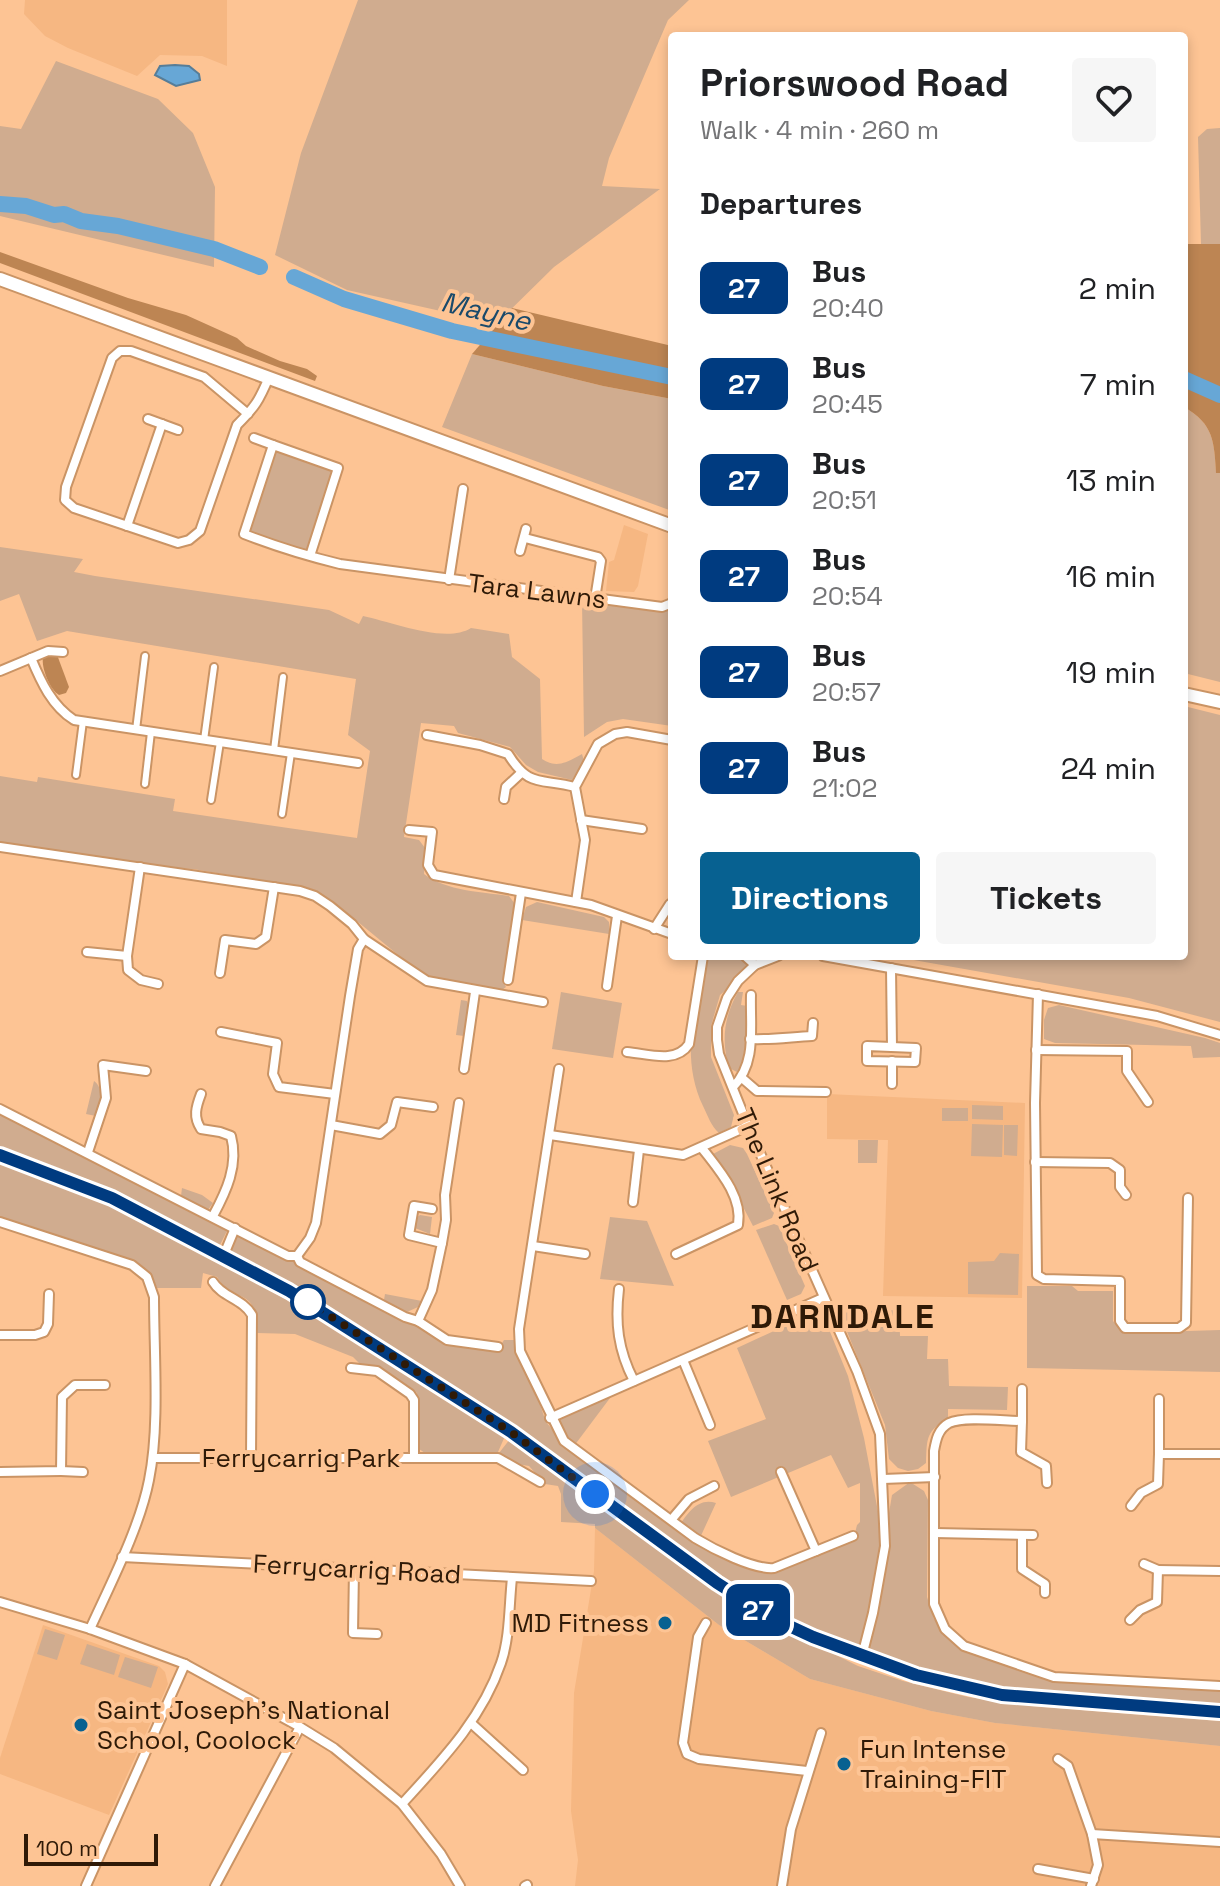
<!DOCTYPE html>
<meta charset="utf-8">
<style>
body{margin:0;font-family:"Space Grotesk",sans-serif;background:#f6f6f6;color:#202124;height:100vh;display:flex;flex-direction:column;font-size:30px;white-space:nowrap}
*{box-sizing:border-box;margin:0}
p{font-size:26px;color:#757577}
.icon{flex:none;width:44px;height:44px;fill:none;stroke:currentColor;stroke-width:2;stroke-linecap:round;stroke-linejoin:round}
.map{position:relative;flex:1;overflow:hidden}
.details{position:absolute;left:668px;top:32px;width:520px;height:928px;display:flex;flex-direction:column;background:#fff;border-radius:8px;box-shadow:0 4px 12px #0003}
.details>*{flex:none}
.badge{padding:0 16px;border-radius:12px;font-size:28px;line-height:52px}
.scale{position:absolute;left:24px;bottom:20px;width:134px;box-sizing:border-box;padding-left:8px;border:4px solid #2f1a07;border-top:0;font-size:22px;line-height:28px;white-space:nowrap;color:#2f1a07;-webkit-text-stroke:6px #fdc494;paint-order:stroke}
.you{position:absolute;width:40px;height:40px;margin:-20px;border:6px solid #fff;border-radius:50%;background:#1a73e8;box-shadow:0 0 0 12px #1a73e833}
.map>.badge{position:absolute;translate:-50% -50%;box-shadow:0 0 0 4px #fff}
h2{padding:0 32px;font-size:30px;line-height:72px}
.round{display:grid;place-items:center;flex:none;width:84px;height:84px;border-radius:8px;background:#f6f6f6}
.overview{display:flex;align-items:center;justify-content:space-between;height:136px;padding:0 32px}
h1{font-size:38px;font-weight:700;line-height:60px}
.primary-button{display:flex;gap:16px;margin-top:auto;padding:16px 32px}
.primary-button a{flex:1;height:92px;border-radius:8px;background:#076191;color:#fff;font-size:32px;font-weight:700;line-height:92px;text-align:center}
.primary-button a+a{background:#f6f6f6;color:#202124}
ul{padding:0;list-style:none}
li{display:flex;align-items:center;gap:24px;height:96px;padding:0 32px}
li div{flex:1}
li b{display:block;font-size:30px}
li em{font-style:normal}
li .badge{min-width:88px;font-weight:700;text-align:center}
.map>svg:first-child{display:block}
.built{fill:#f6b782}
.green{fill:#d0ac8f}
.forest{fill:#bd8553}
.water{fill:#67a7d6;stroke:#567d98;stroke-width:2}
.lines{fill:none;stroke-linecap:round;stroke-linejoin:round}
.river{stroke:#67a7d6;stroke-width:16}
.pedestrian-casing{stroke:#ca9465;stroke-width:10}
.minor-casing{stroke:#ca9465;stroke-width:12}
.tertiary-casing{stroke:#ca9465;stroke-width:15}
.secondary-casing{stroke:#ca9465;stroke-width:16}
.pedestrian{stroke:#fff;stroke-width:6}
.minor{stroke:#fff;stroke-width:8}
.tertiary{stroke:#fff;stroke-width:11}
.secondary{stroke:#fff;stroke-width:12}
.line-casing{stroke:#fff;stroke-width:18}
.line{stroke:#003b80;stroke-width:12}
.walk{stroke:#2f1a07;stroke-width:8;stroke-dasharray:0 14.4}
.stop-dot{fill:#fff;stroke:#003b80;stroke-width:4}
.poi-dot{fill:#076191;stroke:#fdc494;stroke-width:3}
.labels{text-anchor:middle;stroke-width:8;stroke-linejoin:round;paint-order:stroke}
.street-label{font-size:26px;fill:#2f1a07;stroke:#fdc494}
.poi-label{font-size:26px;fill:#2f1a07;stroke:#fdc494;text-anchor:start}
.water-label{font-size:28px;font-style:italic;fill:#1a4a6b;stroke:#fdc494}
.district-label{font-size:34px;font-weight:bold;letter-spacing:2px;fill:#2f1a07;stroke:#fdc494}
</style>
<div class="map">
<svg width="1220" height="1886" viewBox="0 0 1220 1886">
<rect width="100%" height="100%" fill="#fdc494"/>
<g class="built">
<polygon points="25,0 227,0 227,66 202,56 160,55 137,76 68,48 45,36 24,14"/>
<polygon points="624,525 648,534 638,586 634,592 606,591 609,562 614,560"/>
<polygon points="827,1094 1025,1103 1022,1298 883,1296 888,1140 827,1139"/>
<polygon points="595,1528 719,1625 810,1679 931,1711 995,1723 1220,1746 1220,1886 575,1886 578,1860 571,1811 574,1693 594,1571"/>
<polygon points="43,1625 159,1666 165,1672 168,1684 165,1691 109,1815 0,1774 0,1758"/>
</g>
<g class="green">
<polygon points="358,0 689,0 668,20 609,158 602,186 660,189 554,267 499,321 445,312 347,290 275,255 301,153"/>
<polygon points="56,61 158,99 193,133 215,187 214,267 0,216 0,126 21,129"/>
<polygon points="1220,128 1220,244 1201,244 1198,137 1207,129"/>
<polygon points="472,354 603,386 672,399 672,511 442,427"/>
<path d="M1184,407C1214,424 1214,442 1216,472L1220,473V682L1184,673Z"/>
<polygon points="273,447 336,470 309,556 245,531"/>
<path d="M0,547L83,559L74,572L95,576L329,610L359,624L363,616C392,622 446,644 471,628L509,634L512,657L540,679L542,759C557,769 567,762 582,754L584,761L572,780L538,772L526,765L510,747L458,733L454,726L421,723L404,837L419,840L425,848L424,874C446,891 483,892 509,896L515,904L503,982L506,987L502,990L485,988L441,981L420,973L335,903L312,889L193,869L140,867L0,843V776L37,782L38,777L175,799L173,811L357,838L370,751L348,735L356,679L67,631L37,641L19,594L0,601Z"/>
<polygon points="582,601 668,611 672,610 672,726 623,719 607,722 584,737"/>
<polygon points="1184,706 1220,715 1220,1022 1129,998 891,956 1184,956"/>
<polygon points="537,902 604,917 609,922 609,934 522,920 526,907"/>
<path d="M703,956H745L755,965L720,995L711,1026V1057L734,1115L731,1127L719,1133C711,1126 708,1116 703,1106C680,1058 695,1007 703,956Z"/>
<polygon points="561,992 622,1003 613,1058 552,1049"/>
<path d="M738,992H743L741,1005L747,1006L746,1057L742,1070L737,1072L729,1068C721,1041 724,1016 738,992Z"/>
<polygon points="461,1000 467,1001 469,1007 464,1036 456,1035"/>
<polygon points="1059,1005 1205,1038 1220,1043 1220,1057 1193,1058 1191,1046 1055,1043 1044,1039 1044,1020 1048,1008"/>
<path d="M94,1081C105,1089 99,1104 96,1116L86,1114Z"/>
<polygon points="972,1105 1003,1106 1003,1120 972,1119"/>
<rect x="942" y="1108" width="26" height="13"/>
<polygon points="0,1114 227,1231 219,1247 101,1185 0,1149"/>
<polygon points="972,1124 1003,1125 1002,1157 971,1156"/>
<polygon points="1004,1125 1018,1125 1017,1156 1004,1155"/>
<polygon points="858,1140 878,1140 877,1163 858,1163"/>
<polygon points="730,1145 743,1148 747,1154 774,1213 772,1218 753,1226 725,1172 713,1154"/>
<path d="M0,1162L116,1204L319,1318L419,1379L505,1436L498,1452L425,1453L419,1449L417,1393L377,1367L361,1365L353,1357L295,1334L257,1333C259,1286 233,1304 217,1277L203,1273L201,1288H157L151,1275L128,1259L0,1218Z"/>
<polygon points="182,1188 202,1195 213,1203 208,1210 181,1196"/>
<polygon points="420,1215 432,1217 430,1234 415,1228 416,1218"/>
<polygon points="610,1217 647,1221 674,1286 600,1279"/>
<polygon points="774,1224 779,1226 805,1286 801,1294 787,1300 756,1230"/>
<path d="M238,1229L448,1341L499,1348L504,1340H521L522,1352L546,1422L564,1443L551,1417L616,1390L571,1450L678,1527C688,1513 698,1497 716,1503L699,1540L768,1569L854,1537L857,1525L860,1522V1483L848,1488L831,1455L731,1497L708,1441L766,1419L737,1348L813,1313L824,1317L848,1376L864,1438L884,1543L892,1495L910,1482L924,1491L928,1500L927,1597L934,1619L964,1646L1054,1677L1220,1686V1712L1016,1697L916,1675L772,1617L512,1432L225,1258Z"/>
<polygon points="1000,1253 1019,1254 1018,1295 968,1294 968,1262 994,1261"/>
<polygon points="1027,1286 1072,1286 1078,1291 1113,1291 1113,1321 1123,1333 1220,1330 1220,1372 1027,1368"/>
<polygon points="385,1294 422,1301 418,1307 407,1312 384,1300"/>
<path d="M899,1310L900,1336H928L927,1359H948L949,1386L1008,1387L1007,1410L948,1409V1418C926,1432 927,1437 926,1463L918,1469L908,1471L898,1468L889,1459L885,1425L839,1312Z"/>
<polygon points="510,1439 728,1597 776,1625 858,1666 903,1681 968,1697 1031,1706 1220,1721 1220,1746 995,1723 931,1711 810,1679 719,1625 595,1528 595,1524 561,1522 561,1494 558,1486 545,1484 529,1466 517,1464 499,1453"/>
<polygon points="45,1629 65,1635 57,1660 37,1654"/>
<polygon points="87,1644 120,1655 114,1675 80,1664"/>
<polygon points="125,1657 158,1667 151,1688 118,1677"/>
</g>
<g class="forest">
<path d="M1184,244H1220V473H1216C1214,442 1214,424 1184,407Z"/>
<polygon points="0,252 128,298 186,315 237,338 246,346 280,361 307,369 317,376 315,381 0,263"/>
<polygon points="512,308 672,346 672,399 603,386 472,354"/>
<path d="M56,652L69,687L66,693L59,695C50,690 41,668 43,657Z"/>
</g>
<polygon class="water" points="175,65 189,66 199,74 200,80 176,86 155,75 160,66"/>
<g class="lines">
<g class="river">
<polyline points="0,204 26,206 54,215 64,214 81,221 118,226 214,249 260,267"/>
<polyline points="294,277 344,299 452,331 672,377"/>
<polyline points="1184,379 1220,395"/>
</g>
<defs>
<g id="pedestrian">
<polyline points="136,730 145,656"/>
<polyline points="204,740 214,667"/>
<polyline points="274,750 283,677"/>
<polyline points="76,775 83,721"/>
<polyline points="145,784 151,732"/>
<polyline points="211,800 220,742"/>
<polyline points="282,814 291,753"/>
</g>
<g id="minor">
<path d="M248,414L204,377L131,351H120L112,358L66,487L65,500L74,508L178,543L189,540L200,531L237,425C255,407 259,401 269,377"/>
<polyline points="148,419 178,430"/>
<polyline points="254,438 273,445"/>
<polyline points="127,526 162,424"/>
<polyline points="525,538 598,557 601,561 595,599"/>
<polyline points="520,551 526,529"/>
<path d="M310,556L338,468L273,445L244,534C275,546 307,556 340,564L662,607L672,603"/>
<polyline points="449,580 463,489"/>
<path d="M31,658C41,682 52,706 74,720L358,763"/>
<polyline points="0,671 48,651 63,652"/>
<path d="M427,735L480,745L508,754C529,788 540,778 575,787"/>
<polyline points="504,799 506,787 520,774"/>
<polyline points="581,820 642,829"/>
<polyline points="409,830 432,832 428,865 434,875 591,905 672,934"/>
<polyline points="0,847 300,891 315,896 330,906 352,924 364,939 427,981 543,1002"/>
<polyline points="140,867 127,956 128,970 141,980 158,984"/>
<polyline points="576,902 585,840 575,787 598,744 615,734 627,732 672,740"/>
<polyline points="654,929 670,904 672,904"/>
<polyline points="87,952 127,956"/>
<polyline points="745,956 755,965"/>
<polyline points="778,956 755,965 738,981 727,998 717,1027 717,1040 719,1054 748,1126 857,1371 880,1434 885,1546 873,1613 862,1656"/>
<polyline points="823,956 1157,1016 1220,1035"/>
<polyline points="891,968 892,1047"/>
<polyline points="220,973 225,940 256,944 266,937 274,887"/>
<polyline points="508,980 521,893"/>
<polyline points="607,986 617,916"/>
<polyline points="1038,994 1035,1103 1037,1275 1044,1279 1120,1281 1120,1321 1125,1328 1179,1328 1186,1323 1188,1198"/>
<polyline points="221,1032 277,1043 273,1074 279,1087 335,1094"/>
<path d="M750,1039C772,1040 791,1037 812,1036L813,1023"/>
<polygon points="867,1046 916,1048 915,1062 867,1061"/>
<polyline points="1036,1050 1127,1051 1127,1071 1148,1102"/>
<path d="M627,1052C649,1054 676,1064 689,1044L703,956"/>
<polyline points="464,1069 475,992"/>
<path d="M559,1069L519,1329L520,1351L564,1441L695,1538C713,1549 754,1570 774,1568L853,1536"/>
<polyline points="742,1078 757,1091 826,1092"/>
<polyline points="892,1084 892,1061"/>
<path d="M733,1087C757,1063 750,1028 751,995"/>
<path d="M201,1094C196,1107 193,1117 201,1129L220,1132L231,1136C239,1165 226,1192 213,1216"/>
<polyline points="0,1109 288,1256 297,1256 300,1262 405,1317 418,1321 447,1340 498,1347"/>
<polyline points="331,1125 380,1134 391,1125 397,1102 433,1107"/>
<polyline points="550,1135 683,1155 748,1126"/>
<polyline points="88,1152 106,1098 103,1065 146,1071"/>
<polyline points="1035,1162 1110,1163 1120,1170 1120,1187 1126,1195"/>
<polyline points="633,1202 639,1150"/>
<path d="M0,1222L132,1265L147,1277L154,1297C154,1353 160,1426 149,1480C140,1527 110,1585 90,1629"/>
<polyline points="442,1243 446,1220 445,1195 459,1103"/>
<polyline points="533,1246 585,1254"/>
<path d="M676,1254L738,1225C743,1196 718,1169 702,1148"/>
<polyline points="297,1256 310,1238 316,1223 350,996 358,949 364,939"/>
<polyline points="223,1257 235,1228"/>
<path d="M213,1282C222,1297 243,1299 252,1315L251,1457"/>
<path d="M619,1289C615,1323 618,1350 634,1381"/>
<polyline points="418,1321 432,1290 442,1243 409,1235 414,1206 432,1209"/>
<polyline points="0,1335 35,1335 44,1332 48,1324 49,1294"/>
<polyline points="683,1360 710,1425"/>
<path d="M1022,1389V1421C1004,1421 964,1416 949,1423C938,1429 936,1440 934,1451V1604L945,1629L964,1646L1054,1677L1220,1686"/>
<polyline points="1159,1399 1159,1454 1220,1454"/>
<polyline points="550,1418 823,1298"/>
<polyline points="1022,1421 1021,1452 1046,1466 1047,1483"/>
<polyline points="153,1458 414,1458 414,1400 410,1394 377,1371 351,1368"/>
<polyline points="414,1458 498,1458 540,1482"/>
<polyline points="61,1471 83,1472"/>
<polyline points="0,1472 61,1471 62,1397 75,1385 105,1385"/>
<polyline points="781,1472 816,1551"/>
<polyline points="883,1479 935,1477"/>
<polyline points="1131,1506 1141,1493 1158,1484 1159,1454"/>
<polyline points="672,1519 689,1499 714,1486"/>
<polyline points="935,1533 1033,1535"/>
<polyline points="1022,1535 1022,1569 1045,1584 1045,1593"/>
<polyline points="122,1557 591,1581"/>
<polyline points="1144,1564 1158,1570"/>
<polyline points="354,1569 353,1633 377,1634"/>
<polyline points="0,1602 90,1629 185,1664 300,1727 334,1748 402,1804 441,1854 460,1886"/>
<polyline points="1130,1620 1140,1610 1157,1602 1158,1570 1220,1571"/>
<polyline points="706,1623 698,1637 696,1651 683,1743 687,1754 699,1759 807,1771"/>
<polyline points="472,1724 523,1770"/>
<polyline points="1058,1759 1068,1766 1092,1834 1098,1865 1091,1886"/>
<path d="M402,1804C441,1761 482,1719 501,1663C510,1637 509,1605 512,1578"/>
<polyline points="1092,1834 1220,1842"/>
<polyline points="1038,1869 1094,1879"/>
<polyline points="86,1886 185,1664"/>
<polyline points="215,1886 300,1727"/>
<polyline points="525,1886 527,1885"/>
<polyline points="782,1886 791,1829 821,1733"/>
</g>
<polyline id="tertiary" points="0,1155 86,1186 138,1210 289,1291 511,1432 717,1583 772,1618 813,1637 916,1675 1002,1695 1220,1712"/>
<g id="secondary">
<polyline points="0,279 672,526"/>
<polyline points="1184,694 1220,702"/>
</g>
</defs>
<use href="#pedestrian" class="pedestrian-casing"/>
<use href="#minor" class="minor-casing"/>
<use href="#tertiary" class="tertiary-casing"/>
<use href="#secondary" class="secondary-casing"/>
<use href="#pedestrian" class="pedestrian"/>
<use href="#minor" class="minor"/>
<use href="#tertiary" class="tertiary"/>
<use href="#secondary" class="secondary"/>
</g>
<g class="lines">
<defs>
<polyline id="line" points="0,1155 112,1198 289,1291 511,1432 717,1583 772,1618 813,1637 916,1675 1002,1695 1220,1712"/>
</defs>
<use href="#line" class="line-casing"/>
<use href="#line" class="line"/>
<polyline class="walk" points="308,1302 511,1432 595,1494"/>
</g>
<circle class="stop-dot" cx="308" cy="1302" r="16"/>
<g class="poi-dot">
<circle cx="665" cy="1623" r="8"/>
<circle cx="81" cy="1725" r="8"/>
<circle cx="844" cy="1764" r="8"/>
</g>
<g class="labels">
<g class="street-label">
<text transform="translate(537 591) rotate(7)" y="9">Tara Lawns</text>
<text transform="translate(777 1190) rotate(67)" y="9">The Link Road</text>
<text x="301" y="1467">Ferrycarrig Park</text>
<text transform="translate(357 1569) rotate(3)" y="9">Ferrycarrig Road</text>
</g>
<g class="poi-label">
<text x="649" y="1632" text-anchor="end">MD Fitness</text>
<text x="97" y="1719">Saint Joseph's National<tspan x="97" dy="30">School, Coolock</tspan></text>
<text x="860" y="1758">Fun Intense<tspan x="860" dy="30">Training-FIT</tspan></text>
</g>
<g class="water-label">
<text transform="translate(486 311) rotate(13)" y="10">Mayne</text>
</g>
<g class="district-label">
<text x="843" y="1328">DARNDALE</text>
</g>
</g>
</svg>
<div class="scale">100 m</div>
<div class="you" style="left:595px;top:1494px"></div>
<b class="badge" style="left:758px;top:1610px;background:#003b80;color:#fff">27</b>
<section class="details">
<div class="overview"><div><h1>Priorswood Road</h1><p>Walk · 4 min · 260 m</p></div><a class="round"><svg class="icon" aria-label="heart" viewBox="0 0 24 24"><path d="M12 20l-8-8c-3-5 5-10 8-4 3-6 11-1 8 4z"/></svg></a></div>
<h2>Departures</h2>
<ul>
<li><span class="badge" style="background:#003b80;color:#fff">27</span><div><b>Bus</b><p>20:40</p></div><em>2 min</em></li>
<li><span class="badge" style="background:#003b80;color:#fff">27</span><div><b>Bus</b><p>20:45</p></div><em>7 min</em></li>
<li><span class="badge" style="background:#003b80;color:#fff">27</span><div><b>Bus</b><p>20:51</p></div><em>13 min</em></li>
<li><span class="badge" style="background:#003b80;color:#fff">27</span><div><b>Bus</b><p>20:54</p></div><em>16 min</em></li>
<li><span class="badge" style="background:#003b80;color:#fff">27</span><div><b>Bus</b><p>20:57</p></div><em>19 min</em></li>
<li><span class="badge" style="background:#003b80;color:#fff">27</span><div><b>Bus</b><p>21:02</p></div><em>24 min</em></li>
</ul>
<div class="primary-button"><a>Directions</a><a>Tickets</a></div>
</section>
</div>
